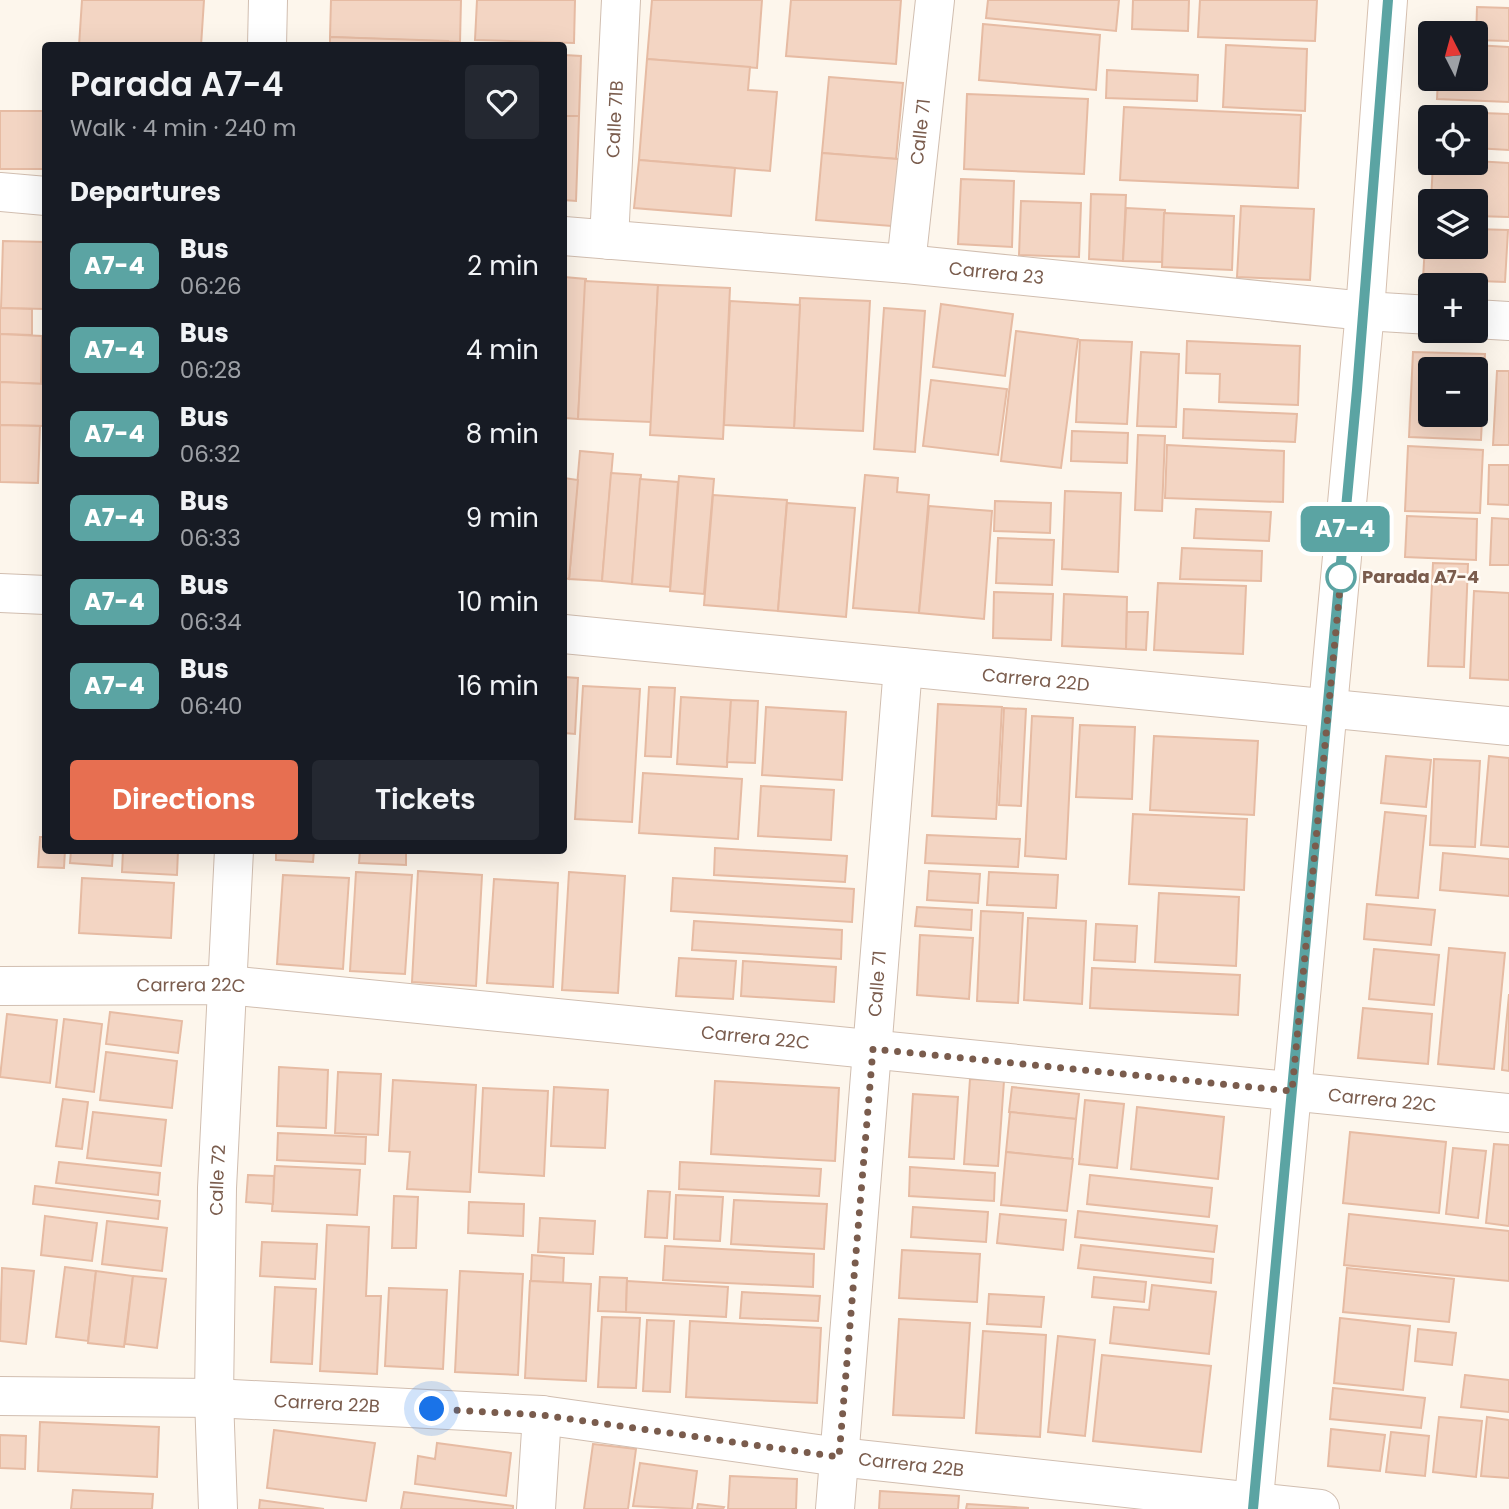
<!DOCTYPE html>
<meta charset="utf-8">
<style>
body{margin:0;font-family:Poppins,sans-serif;background:#242831;color:#f1f3f6;height:100vh;display:flex;flex-direction:column;font-size:26px;white-space:nowrap}
*{box-sizing:border-box;margin:0}
p{font-size:23px;color:#9ea1a6}
.icon{flex:none;width:38px;height:38px;fill:none;stroke:currentColor;stroke-width:2;stroke-linecap:round;stroke-linejoin:round}
.map{position:relative;flex:1;overflow:hidden}
.drawer{position:absolute;left:42px;top:42px;width:525px;height:812px;display:flex;flex-direction:column;background:#171b24;border-radius:7px;box-shadow:0 7px 28px #0002}
.drawer>*{flex:none}
.badge{padding:0 14px;border-radius:10px;font-size:24px;line-height:46px}
.needle{width:46px;rotate:354deg}
.buttons{position:absolute;left:1418px;top:21px;display:grid;gap:14px}
.buttons a{display:grid;place-items:center;width:70px;height:70px;border-radius:7px;background:#171b24;box-shadow:0 7px 28px #0002;font-size:35px}
.you{position:absolute;width:35px;height:35px;margin:-18px;border:5px solid #fff;border-radius:50%;background:#1a73e8;box-shadow:0 0 0 10px #1a73e833}
.map>.badge{position:absolute;translate:-50% -50%;box-shadow:0 0 0 4px #fff}
h2{padding:0 28px;font-size:26px;line-height:63px}
.round{display:grid;place-items:center;flex:none;width:74px;height:74px;border-radius:7px;background:#242831}
.head{display:flex;align-items:center;justify-content:space-between;height:119px;padding:0 28px}
h1{font-size:33px;font-weight:600;line-height:52px}
.cta{display:flex;gap:14px;margin-top:auto;padding:14px 28px}
.cta a{flex:1;height:80px;border-radius:7px;background:#e76f51;color:#fff;font-size:28px;font-weight:600;line-height:80px;text-align:center}
.cta a+a{background:#242831;color:#f1f3f6}
ul{padding:0;list-style:none}
li{display:flex;align-items:center;gap:21px;height:84px;padding:0 28px}
li div{flex:1}
li b{display:block;font-size:26px}
li em{font-style:normal}
li .badge{min-width:77px;font-weight:700;text-align:center}
.map>svg:first-child{display:block}
.building{fill:#f3d5c3;stroke:#e6bba3;stroke-width:2;fill-rule:evenodd}
.lines{fill:none;stroke-linecap:round;stroke-linejoin:round}
.minor-casing{stroke:#d1beb0;stroke-width:40}
.tertiary-casing{stroke:#d1beb0;stroke-width:40}
.secondary-casing{stroke:#d6c0b0;stroke-width:40}
.minor{stroke:#fff;stroke-width:38}
.tertiary{stroke:#fff;stroke-width:38}
.secondary{stroke:#fff;stroke-width:38}
.line-casing{stroke:#fff;stroke-width:16}
.line{stroke:#5ba4a3;stroke-width:10}
.walk{stroke:#7a5c4d;stroke-width:7;stroke-dasharray:0 12.6}
.stop-dot{fill:#fff;stroke:#5ba4a3;stroke-width:3.5}
.labels{text-anchor:middle;stroke-width:5;stroke-linejoin:round;paint-order:stroke}
.street-label{font-size:18px;fill:#7a5c4d;stroke:#fffaf3}
.stop-label{font-size:18px;font-weight:bold;fill:#7a5c4d;stroke:#fffaf3;text-anchor:start}
</style>
<div class="map">
<svg width="1509" height="1509" viewBox="0 0 1509 1509">
<rect width="100%" height="100%" fill="#fdf6ec"/>
<g class="building">
<polygon points="82,0 204,0 201,46 79,46"/>
<polygon points="331,0 461,0 460,42 330,37"/>
<polygon points="477,0 575,0 574,43 475,40"/>
<polygon points="652,0 762,0 757,68 647,59"/>
<polygon points="791,0 901,0 896,64 786,56"/>
<polygon points="988,0 1119,0 1116,31 986,18"/>
<polygon points="1133,0 1189,0 1188,31 1132,29"/>
<polygon points="1200,0 1317,0 1315,41 1198,37"/>
<polygon points="1477,7 1509,8 1509,41 1476,40"/>
<polygon points="983,24 1100,35 1096,90 979,80"/>
<polygon points="330,37 448,41 448,46 330,46"/>
<polygon points="1226,45 1307,49 1305,111 1223,107"/>
<polygon points="1475,45 1509,47 1509,102 1437,99 1438,79 1475,79"/>
<polygon points="564,55 581,56 579,116 564,116"/>
<polygon points="647,59 750,67 748,90 777,92 770,171 639,160"/>
<polygon points="1107,70 1198,75 1197,101 1106,98"/>
<polygon points="829,77 903,83 896,159 822,153"/>
<polygon points="967,94 1088,99 1084,174 964,169"/>
<polygon points="1124,107 1301,115 1298,188 1120,180"/>
<rect x="0" y="111" width="46" height="58"/>
<polygon points="1429,111 1509,114 1509,150 1475,148 1475,117 1430,117 1430,147 1427,147"/>
<polygon points="564,116 579,116 576,201 564,200"/>
<polygon points="822,153 910,160 904,227 816,220"/>
<polygon points="639,160 735,168 731,216 634,208"/>
<polygon points="1475,161 1509,163 1509,217 1475,216 1475,201 1431,201 1433,163"/>
<polygon points="961,179 1014,181 1012,247 958,244"/>
<polygon points="1091,194 1126,195 1123,261 1089,259"/>
<polygon points="1021,201 1081,203 1079,257 1019,255"/>
<polygon points="1241,206 1314,209 1310,280 1237,277"/>
<polygon points="1126,208 1165,210 1162,262 1123,261"/>
<polygon points="1164,213 1234,216 1232,270 1162,267"/>
<polygon points="1426,227 1430,228 1430,247 1475,247 1475,229 1508,230 1505,282 1423,279"/>
<polygon points="3,241 46,242 46,309 1,308"/>
<polygon points="564,277 586,279 578,419 564,418"/>
<polygon points="585,281 658,285 651,422 578,419"/>
<polygon points="658,285 730,288 723,439 650,435"/>
<polygon points="800,298 870,301 863,431 794,428"/>
<polygon points="730,301 800,305 794,428 724,425"/>
<polygon points="941,304 1013,314 1005,376 933,367"/>
<polygon points="0,308 32,309 32,335 0,334"/>
<polygon points="884,308 925,311 915,452 874,449"/>
<polygon points="1016,331 1078,339 1061,468 1001,461"/>
<polygon points="0,334 42,336 41,384 0,382"/>
<polygon points="1080,340 1132,342 1127,424 1076,422"/>
<polygon points="1187,341 1300,346 1298,405 1219,402 1220,374 1186,373"/>
<polygon points="1141,352 1179,354 1176,427 1137,426"/>
<path d="M1413,352L1485,354L1481,440L1409,437ZM1430,369H1475V415H1430Z"/>
<polygon points="1497,371 1509,371 1509,445 1493,445"/>
<polygon points="931,380 1007,389 998,455 923,446"/>
<polygon points="0,382 46,384 46,426 0,425"/>
<polygon points="1184,409 1297,414 1295,442 1183,438"/>
<polygon points="0,425 40,426 38,483 0,482"/>
<polygon points="1072,431 1128,433 1127,463 1071,461"/>
<polygon points="1138,435 1165,436 1162,511 1135,510"/>
<polygon points="1167,445 1284,451 1283,502 1165,498"/>
<polygon points="1408,446 1483,450 1480,513 1405,511"/>
<polygon points="580,451 613,454 602,581 569,579"/>
<polygon points="1489,465 1509,465 1509,505 1488,504"/>
<polygon points="611,473 641,475 632,584 602,581"/>
<polygon points="865,475 898,478 897,492 929,495 919,613 853,608"/>
<polygon points="679,476 714,479 704,594 670,591"/>
<polygon points="564,478 578,480 569,579 564,578"/>
<polygon points="640,479 678,482 670,587 632,584"/>
<polygon points="1065,491 1121,493 1118,572 1062,569"/>
<polygon points="713,495 787,500 778,611 704,605"/>
<polygon points="995,501 1051,503 1050,533 994,531"/>
<polygon points="787,503 855,508 846,617 778,611"/>
<polygon points="929,506 992,511 984,619 919,613"/>
<polygon points="1196,509 1271,512 1269,541 1194,538"/>
<polygon points="1407,516 1477,519 1476,560 1405,557"/>
<polygon points="1492,518 1509,519 1509,565 1490,565"/>
<polygon points="998,538 1054,540 1052,585 996,583"/>
<polygon points="1182,548 1262,551 1261,581 1180,579"/>
<polygon points="1433,563 1468,564 1464,667 1428,666"/>
<polygon points="1158,583 1246,586 1243,654 1154,650"/>
<polygon points="1474,591 1509,593 1509,680 1470,678"/>
<polygon points="994,592 1053,594 1051,640 993,638"/>
<polygon points="1064,594 1127,597 1126,649 1062,646"/>
<polygon points="1127,612 1148,612 1146,650 1126,649"/>
<polygon points="564,677 578,678 575,734 564,733"/>
<polygon points="583,686 640,689 632,822 575,819"/>
<polygon points="649,687 675,688 671,757 645,756"/>
<polygon points="681,697 731,700 727,767 677,764"/>
<polygon points="731,700 758,701 755,763 727,762"/>
<polygon points="938,704 1002,707 996,819 932,816"/>
<polygon points="766,707 846,712 842,780 762,775"/>
<polygon points="1004,708 1026,709 1021,806 999,805"/>
<polygon points="1032,716 1073,718 1066,859 1025,856"/>
<polygon points="1080,725 1135,727 1132,799 1076,797"/>
<polygon points="1154,736 1258,741 1254,815 1150,810"/>
<polygon points="1386,756 1431,760 1426,807 1381,803"/>
<polygon points="1489,756 1509,758 1509,847 1481,845"/>
<polygon points="1434,759 1480,761 1475,847 1430,845"/>
<polygon points="643,773 742,779 738,839 639,833"/>
<polygon points="761,786 834,790 831,840 758,836"/>
<polygon points="1385,812 1426,816 1418,898 1376,895"/>
<polygon points="1133,814 1247,819 1244,890 1129,884"/>
<polygon points="927,835 1020,839 1018,867 925,863"/>
<polygon points="40,837 46,837 46,850 65,850 64,868 38,867"/>
<polygon points="715,848 847,856 845,882 714,875"/>
<polygon points="71,850 113,850 112,866 70,863"/>
<polygon points="123,850 178,850 177,875 122,872"/>
<polygon points="276,850 314,850 313,862 276,860"/>
<polygon points="360,850 406,850 406,865 359,863"/>
<polygon points="1443,853 1509,859 1509,896 1440,890"/>
<polygon points="418,871 482,875 476,986 412,982"/>
<polygon points="929,871 980,874 978,903 927,900"/>
<polygon points="356,872 412,875 405,974 350,971"/>
<polygon points="569,872 625,876 618,993 562,990"/>
<polygon points="989,872 1058,875 1056,908 987,905"/>
<polygon points="283,875 349,878 343,969 277,964"/>
<polygon points="82,878 174,883 171,938 79,933"/>
<polygon points="673,878 854,889 852,922 671,911"/>
<polygon points="494,879 558,883 553,987 487,983"/>
<polygon points="1159,893 1239,897 1236,966 1155,962"/>
<polygon points="1367,904 1435,910 1431,945 1364,939"/>
<polygon points="917,907 972,910 971,930 915,926"/>
<polygon points="981,911 1023,913 1018,1003 977,1001"/>
<polygon points="1028,918 1086,921 1082,1004 1024,1000"/>
<polygon points="694,921 842,930 841,959 692,950"/>
<polygon points="1096,924 1137,926 1135,962 1094,960"/>
<polygon points="920,935 973,938 969,999 917,995"/>
<polygon points="1449,948 1505,953 1494,1069 1438,1064"/>
<polygon points="1374,949 1439,955 1434,1005 1369,999"/>
<polygon points="679,958 736,961 733,999 676,996"/>
<polygon points="743,961 836,967 834,1002 741,996"/>
<polygon points="1092,968 1240,975 1238,1015 1090,1008"/>
<polygon points="1509,994 1509,1071 1502,1070"/>
<polygon points="1363,1008 1432,1014 1428,1064 1358,1058"/>
<polygon points="110,1012 182,1021 178,1053 106,1044"/>
<polygon points="7,1014 57,1020 50,1083 0,1077"/>
<polygon points="64,1019 102,1024 94,1092 56,1087"/>
<polygon points="106,1052 177,1061 172,1108 100,1100"/>
<polygon points="279,1067 328,1070 326,1128 277,1126"/>
<polygon points="338,1072 381,1074 378,1135 335,1133"/>
<polygon points="970,1079 1004,1081 998,1166 964,1164"/>
<polygon points="393,1080 476,1085 470,1192 407,1189 410,1152 389,1151"/>
<polygon points="715,1081 839,1088 835,1161 711,1154"/>
<polygon points="554,1087 608,1090 605,1148 551,1146"/>
<polygon points="1012,1087 1079,1094 1076,1119 1009,1112"/>
<polygon points="483,1088 548,1091 544,1176 479,1172"/>
<polygon points="913,1094 958,1097 954,1159 909,1157"/>
<polygon points="63,1099 88,1102 82,1149 56,1146"/>
<polygon points="1085,1100 1124,1104 1117,1168 1079,1164"/>
<polygon points="1137,1107 1224,1117 1218,1179 1131,1169"/>
<polygon points="93,1112 166,1120 161,1166 87,1158"/>
<polygon points="1010,1112 1076,1119 1072,1159 1006,1152"/>
<polygon points="1350,1132 1446,1142 1439,1213 1343,1203"/>
<polygon points="278,1133 366,1137 365,1164 277,1160"/>
<polygon points="1494,1144 1509,1145 1509,1226 1486,1223"/>
<polygon points="1453,1148 1486,1151 1478,1218 1446,1214"/>
<polygon points="1006,1152 1073,1159 1067,1211 1001,1205"/>
<polygon points="59,1162 160,1173 158,1195 56,1183"/>
<polygon points="680,1162 821,1169 819,1196 679,1189"/>
<polygon points="275,1166 360,1170 357,1215 272,1211"/>
<polygon points="910,1167 995,1173 994,1201 909,1196"/>
<polygon points="248,1175 274,1176 273,1204 246,1202"/>
<polygon points="1090,1175 1212,1188 1209,1217 1087,1204"/>
<polygon points="35,1186 160,1201 158,1219 33,1204"/>
<polygon points="648,1191 670,1192 667,1238 645,1237"/>
<polygon points="676,1195 723,1197 720,1241 674,1239"/>
<polygon points="394,1196 418,1197 416,1248 392,1248"/>
<polygon points="734,1200 827,1204 824,1249 731,1244"/>
<polygon points="469,1202 524,1204 523,1236 468,1233"/>
<polygon points="913,1207 988,1212 986,1242 911,1237"/>
<polygon points="1078,1211 1217,1226 1214,1252 1075,1237"/>
<polygon points="1000,1214 1066,1220 1063,1250 997,1243"/>
<polygon points="1349,1214 1509,1231 1509,1281 1344,1265"/>
<polygon points="45,1216 97,1223 92,1261 41,1255"/>
<polygon points="540,1218 595,1221 593,1254 538,1252"/>
<polygon points="107,1221 167,1228 162,1271 102,1264"/>
<polygon points="327,1225 369,1227 366,1296 381,1296 377,1374 320,1371"/>
<polygon points="262,1242 317,1244 315,1279 260,1276"/>
<polygon points="1081,1245 1213,1259 1211,1283 1078,1268"/>
<polygon points="665,1246 814,1254 813,1287 663,1280"/>
<polygon points="902,1250 980,1254 977,1302 899,1298"/>
<polygon points="532,1255 564,1258 563,1283 531,1281"/>
<polygon points="65,1267 96,1271 88,1341 56,1337"/>
<polygon points="2,1268 34,1271 26,1344 0,1341"/>
<polygon points="1347,1268 1454,1279 1449,1322 1343,1312"/>
<polygon points="96,1271 133,1276 124,1347 88,1343"/>
<polygon points="460,1271 523,1274 518,1375 455,1372"/>
<polygon points="133,1276 166,1279 157,1348 125,1344"/>
<polygon points="600,1277 627,1278 626,1312 598,1311"/>
<polygon points="1094,1277 1146,1282 1144,1302 1092,1297"/>
<polygon points="530,1281 591,1284 586,1381 525,1378"/>
<polygon points="627,1281 728,1287 726,1317 626,1312"/>
<polygon points="1152,1285 1216,1292 1209,1354 1110,1343 1114,1307 1149,1310"/>
<polygon points="275,1287 316,1289 312,1364 271,1362"/>
<polygon points="389,1288 447,1290 443,1369 385,1366"/>
<polygon points="742,1292 820,1296 818,1321 740,1318"/>
<polygon points="989,1294 1044,1297 1041,1327 987,1324"/>
<polygon points="602,1317 640,1318 636,1388 598,1387"/>
<polygon points="1340,1318 1410,1326 1403,1390 1334,1383"/>
<polygon points="899,1319 970,1323 964,1418 893,1415"/>
<polygon points="647,1320 674,1321 670,1392 643,1391"/>
<polygon points="690,1321 821,1328 817,1403 686,1397"/>
<polygon points="1418,1329 1456,1333 1452,1365 1415,1361"/>
<polygon points="983,1331 1046,1335 1040,1437 976,1433"/>
<polygon points="1058,1336 1095,1340 1085,1436 1048,1432"/>
<polygon points="1102,1355 1211,1366 1201,1452 1093,1441"/>
<polygon points="1465,1375 1509,1380 1509,1412 1461,1407"/>
<polygon points="1333,1388 1425,1398 1421,1428 1330,1419"/>
<polygon points="1439,1417 1482,1421 1476,1477 1433,1472"/>
<polygon points="1487,1417 1509,1420 1509,1478 1481,1476"/>
<polygon points="40,1422 159,1427 157,1477 38,1471"/>
<polygon points="1331,1429 1385,1435 1380,1471 1328,1466"/>
<polygon points="274,1430 375,1443 366,1501 267,1488"/>
<polygon points="1391,1432 1429,1436 1425,1476 1386,1472"/>
<polygon points="0,1435 26,1436 25,1469 0,1468"/>
<polygon points="437,1443 511,1453 506,1496 415,1484 418,1456 435,1459"/>
<polygon points="593,1444 636,1449 628,1509 584,1509"/>
<polygon points="640,1463 697,1471 692,1509 633,1506"/>
<polygon points="730,1476 797,1479 796,1509 728,1509"/>
<polygon points="73,1490 153,1494 152,1509 71,1509"/>
<polygon points="880,1491 959,1496 958,1509 879,1509"/>
<polygon points="404,1492 513,1506 513,1509 401,1509"/>
<polygon points="260,1500 324,1509 259,1509"/>
<polygon points="698,1504 724,1507 723,1509 697,1509"/>
<polygon points="967,1504 1028,1508 1028,1509 966,1509"/>
</g>
<g class="lines">
<defs>
<g id="minor">
<polyline points="267,46 268,0"/>
<polyline points="0,192 46,196"/>
<path id="s1" d="M564,236L906,264L1365,311"/>
<path id="s2" d="M609,240L621,0"/>
<path id="s3" d="M906,264L935,0"/>
<polyline points="0,593 46,595"/>
<path id="s4" d="M564,634L1509,726"/>
<path id="s5" d="M0,986L228,985L1509,1113"/>
<path id="s6" d="M0,1396L214,1398L542,1415L839,1457L1320,1509"/>
<path id="s7" d="M218,1509L214,1398L217,1188L234,850"/>
<polyline points="536,1509 542,1415"/>
<path id="s8" d="M835,1509L903,667"/>
</g>
<g id="tertiary">
<polyline points="1365,311 1430,315"/>
<polyline points="1475,319 1509,321"/>
</g>
<polyline id="secondary" points="1253,1509 1365,311 1388,0"/>
</defs>
<use href="#minor" class="minor-casing"/>
<use href="#tertiary" class="tertiary-casing"/>
<use href="#secondary" class="secondary-casing"/>
<use href="#minor" class="minor"/>
<use href="#tertiary" class="tertiary"/>
<use href="#secondary" class="secondary"/>
</g>
<g class="lines">
<defs>
<polyline id="line" points="1253,1509 1357,390 1388,0"/>
</defs>
<use href="#line" class="line-casing"/>
<use href="#line" class="line"/>
<polyline class="walk" points="432,1409 542,1415 839,1457 873,1049 1292,1091 1341,577"/>
</g>
<circle class="stop-dot" cx="1341" cy="577" r="14"/>
<g class="labels">
<g class="street-label">
<text dy="6" stroke="none"><textPath href="#s2" startOffset="121">Calle 71B</textPath></text>
<text dy="6" stroke="none"><textPath href="#s3" startOffset="133">Calle 71</textPath></text>
<text dy="6" stroke="none"><textPath href="#s1" startOffset="434">Carrera 23</textPath></text>
<text dy="6" stroke="none"><textPath href="#s4" startOffset="474">Carrera 22D</textPath></text>
<text dy="6" stroke="none"><textPath href="#s8" startOffset="527">Calle 71</textPath></text>
<text dy="6" stroke="none"><textPath href="#s5" startOffset="191">Carrera 22C</textPath></text>
<text dy="6" stroke="none"><textPath href="#s5" startOffset="758">Carrera 22C</textPath></text>
<text dy="6" stroke="none"><textPath href="#s5" startOffset="1388">Carrera 22C</textPath></text>
<text dy="6" stroke="none"><textPath href="#s7" startOffset="329">Calle 72</textPath></text>
<text dy="6" stroke="none"><textPath href="#s6" startOffset="327">Carrera 22B</textPath></text>
<text dy="6" stroke="none"><textPath href="#s6" startOffset="915">Carrera 22B</textPath></text>
</g>
<g class="stop-label">
<text x="1362" y="583">Parada A7-4</text>
</g>
</g>
</svg>
<div class="buttons">
<a><svg class="needle" viewBox="-14 -14 28 28"><path d="M0-13l5 13h-10z" fill="#e53935"/><path d="M0 13l5-13h-10z" fill="#9ea1a6"/></svg></a>
<a><svg class="icon" aria-label="locate" viewBox="0 0 24 24"><circle cx="12" cy="12" r="6"/><path d="M12 2v4M12 18v4M2 12h4M18 12h4"/></svg></a>
<a><svg class="icon" aria-label="layers" viewBox="0 0 24 24"><path d="M12 4l9 5-9 5-9-5zM3 14l9 5 9-5"/></svg></a>
<a>+</a>
<a>−</a>
</div>
<div class="you" style="left:432px;top:1409px"></div>
<b class="badge" style="left:1345px;top:529px;background:#5ba4a3;color:#fff">A7-4</b>
<section class="drawer">
<div class="head"><div><h1>Parada A7-4</h1><p>Walk · 4 min · 240 m</p></div><a class="round"><svg class="icon" aria-label="heart" viewBox="0 0 24 24"><path d="M12 20l-8-8c-3-5 5-10 8-4 3-6 11-1 8 4z"/></svg></a></div>
<h2>Departures</h2>
<ul>
<li><span class="badge" style="background:#5ba4a3;color:#fff">A7-4</span><div><b>Bus</b><p>06:26</p></div><em>2 min</em></li>
<li><span class="badge" style="background:#5ba4a3;color:#fff">A7-4</span><div><b>Bus</b><p>06:28</p></div><em>4 min</em></li>
<li><span class="badge" style="background:#5ba4a3;color:#fff">A7-4</span><div><b>Bus</b><p>06:32</p></div><em>8 min</em></li>
<li><span class="badge" style="background:#5ba4a3;color:#fff">A7-4</span><div><b>Bus</b><p>06:33</p></div><em>9 min</em></li>
<li><span class="badge" style="background:#5ba4a3;color:#fff">A7-4</span><div><b>Bus</b><p>06:34</p></div><em>10 min</em></li>
<li><span class="badge" style="background:#5ba4a3;color:#fff">A7-4</span><div><b>Bus</b><p>06:40</p></div><em>16 min</em></li>
</ul>
<div class="cta"><a>Directions</a><a>Tickets</a></div>
</section>
</div>
